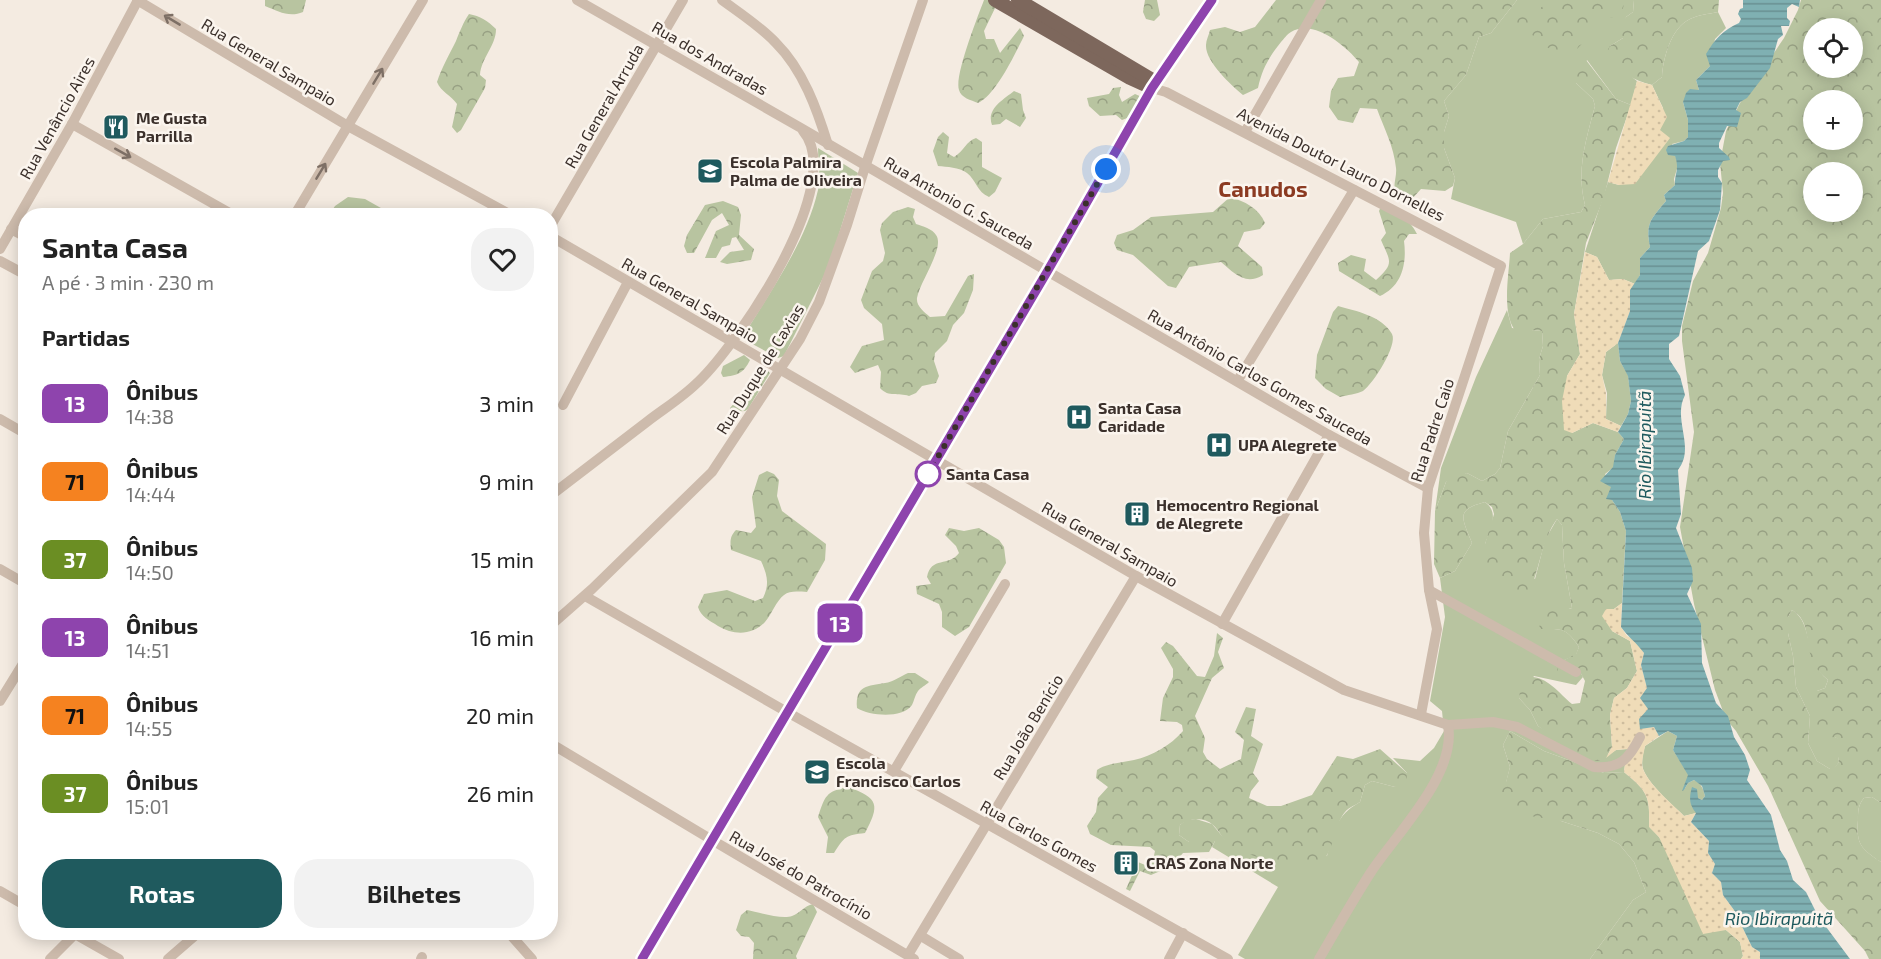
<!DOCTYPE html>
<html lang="pt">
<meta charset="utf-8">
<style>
body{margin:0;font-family:"Exo 2",sans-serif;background:#f2f2f2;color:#222;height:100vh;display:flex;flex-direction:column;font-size:22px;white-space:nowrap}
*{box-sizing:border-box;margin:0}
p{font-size:20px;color:#767676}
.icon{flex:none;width:33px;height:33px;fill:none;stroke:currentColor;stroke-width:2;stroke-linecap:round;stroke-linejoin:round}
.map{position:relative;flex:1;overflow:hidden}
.panel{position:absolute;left:18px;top:208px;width:540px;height:732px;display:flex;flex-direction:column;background:#fff;border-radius:24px;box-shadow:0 3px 15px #0003}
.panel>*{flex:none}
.badge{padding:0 12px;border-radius:9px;font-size:21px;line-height:39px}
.tools{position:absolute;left:1803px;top:18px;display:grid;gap:12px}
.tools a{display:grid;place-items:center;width:60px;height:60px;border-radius:50%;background:#fff;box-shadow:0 3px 15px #0003;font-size:30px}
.you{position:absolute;width:30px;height:30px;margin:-15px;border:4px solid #fff;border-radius:50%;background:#1a73e8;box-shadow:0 0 0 9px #1a73e833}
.map>.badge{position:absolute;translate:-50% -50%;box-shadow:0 0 0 3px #fff}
h2{padding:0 24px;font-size:22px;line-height:54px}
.round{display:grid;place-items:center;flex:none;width:63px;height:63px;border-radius:24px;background:#f2f2f2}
.head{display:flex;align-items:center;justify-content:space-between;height:102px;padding:0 24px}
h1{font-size:28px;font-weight:700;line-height:45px}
.cta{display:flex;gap:12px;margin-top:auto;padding:12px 24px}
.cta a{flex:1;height:69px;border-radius:24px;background:#1f5a5e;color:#fff;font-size:24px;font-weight:700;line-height:69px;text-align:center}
.cta a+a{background:#f2f2f2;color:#222}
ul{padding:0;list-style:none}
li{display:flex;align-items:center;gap:18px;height:78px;padding:0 24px}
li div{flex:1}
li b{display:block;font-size:22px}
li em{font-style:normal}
li .badge{min-width:66px;font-weight:700;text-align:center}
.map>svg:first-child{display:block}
.green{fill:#b8c4a0}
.forest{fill:url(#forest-crowns);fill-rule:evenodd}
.sand{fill:url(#sand-dots)}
.water{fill:url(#water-rules)}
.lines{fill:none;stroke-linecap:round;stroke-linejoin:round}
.minor{stroke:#cdbbac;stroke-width:10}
.major{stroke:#7d675c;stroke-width:14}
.oneway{stroke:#7d6f65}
.line-casing{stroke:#fff;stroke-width:14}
.line{stroke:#8e44ad;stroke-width:9}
.walk{stroke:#3b302b;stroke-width:6;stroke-dasharray:0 10.8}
.stop-dot{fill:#fff;stroke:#8e44ad;stroke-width:3}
.labels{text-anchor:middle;stroke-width:5;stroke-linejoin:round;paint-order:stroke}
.street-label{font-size:16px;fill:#3b302b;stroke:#fbf5ee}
.poi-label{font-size:16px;font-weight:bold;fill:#3b302b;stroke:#fbf5ee;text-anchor:start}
.stop-label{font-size:16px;font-weight:bold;fill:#3b302b;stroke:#fbf5ee;text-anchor:start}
.water-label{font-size:18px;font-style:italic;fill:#1f5a5e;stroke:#fbf5ee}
.district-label{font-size:22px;font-weight:bold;fill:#8c3b22;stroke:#fbf5ee}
</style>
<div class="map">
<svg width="1881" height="959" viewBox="0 0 1881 959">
<defs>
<pattern id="forest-crowns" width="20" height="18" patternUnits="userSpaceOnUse" patternTransform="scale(1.5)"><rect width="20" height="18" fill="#b8c4a0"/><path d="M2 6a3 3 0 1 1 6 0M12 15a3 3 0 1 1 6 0" fill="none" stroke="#97a083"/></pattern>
<pattern id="sand-dots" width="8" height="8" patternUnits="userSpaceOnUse" patternTransform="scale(1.5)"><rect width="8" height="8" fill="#efdcb8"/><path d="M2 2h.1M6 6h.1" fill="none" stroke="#cebd9e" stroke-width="1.8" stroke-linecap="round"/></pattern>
<pattern id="water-rules" width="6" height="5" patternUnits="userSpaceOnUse" patternTransform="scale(1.5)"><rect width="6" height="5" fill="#7fb0b2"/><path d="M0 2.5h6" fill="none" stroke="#699091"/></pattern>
</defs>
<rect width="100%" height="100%" fill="#f4ebe1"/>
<g class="green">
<path d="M1517,0H1634L1633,12L1626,17L1623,38L1610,46L1628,74L1637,81L1631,105L1616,99L1587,60L1576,83L1593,99L1595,106C1586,140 1576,170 1585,205L1581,212L1543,219L1523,244L1516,222L1451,199L1455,178L1444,148V132L1449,116L1444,101L1466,75L1479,37L1491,33Z"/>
<path d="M1718,12L1726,28L1715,39L1710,66L1696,80L1699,90L1683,102L1688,120V137L1684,141L1672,144L1678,165L1674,179L1675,185L1664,195L1666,201C1651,219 1645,223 1650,247L1640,258V275L1635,284L1623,279L1609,280L1597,257L1585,252L1608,182L1619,185L1660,130L1663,108L1652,85L1662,77C1663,58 1671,28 1690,19C1698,15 1708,14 1718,12Z"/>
<path d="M818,148L858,173L829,266L784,356L778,358L745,340L744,335C771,290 806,242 818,190C821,178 818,161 818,148Z"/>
<polygon points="348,197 365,199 395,216 328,216 335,206"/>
<polygon points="1507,310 1512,328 1542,331 1543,346 1539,359 1540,375 1508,431 1500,468 1495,474 1482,481 1467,473 1446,482 1435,511 1441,468 1476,377"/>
<polygon points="1618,343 1620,361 1628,375 1631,401 1628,414 1621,426 1606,419 1607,393 1602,375 1606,352"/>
<path d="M1485,502C1500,513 1490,529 1485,544L1535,579L1545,540L1557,519L1562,525L1564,563L1572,608L1565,610L1539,629C1562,629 1566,627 1579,647L1576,655L1562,661L1569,668H1578L1583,677L1576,685L1534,676L1519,698L1530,710L1538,726L1598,761L1616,750L1627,749L1624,772L1604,773L1544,751L1510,731L1503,745L1510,767L1506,783L1561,821L1598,833L1619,844L1634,862L1646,892L1633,900L1590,959H1245L1238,955L1278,887L1212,847L1215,841L1189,842L1179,835L1180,825L1186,820L1196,819L1212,824L1227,842L1265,860L1327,856C1335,830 1335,816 1360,802L1365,785L1372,781L1395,787L1407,773L1393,758L1420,761L1434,748L1444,731L1442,711L1430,701L1445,617L1440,578L1455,571L1472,543C1462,518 1455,510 1485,502Z"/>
<path d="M1792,610C1815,624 1802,659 1828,680L1825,688L1817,691L1835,737L1839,739C1840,746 1837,753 1839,762L1834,769H1830L1817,761L1808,743L1810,716L1796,687L1793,656L1788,633V617Z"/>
<path d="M1668,731L1677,736L1673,750L1689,775L1684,790L1688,783L1694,780C1701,783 1703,788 1705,796L1702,800L1698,798L1696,813L1684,816L1681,813C1669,802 1649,784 1643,769C1641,762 1643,753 1645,746Z"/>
<path d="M1872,797L1881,803V862C1861,849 1856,844 1858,820C1858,811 1858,805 1864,798Z"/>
</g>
<g class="forest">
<path d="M265,0H306L303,12C289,18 278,11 265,6Z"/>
<path d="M984,0H996L997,4L984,31L986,39H994L1000,53L1020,28L1024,36C1015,54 996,95 978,103C971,100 961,98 959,90C954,76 978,16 984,0Z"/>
<polygon points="1145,0 1157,0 1160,15 1154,21 1146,19 1143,12"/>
<path d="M1276,0H1517L1491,33L1479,37L1466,75L1444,101L1449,116L1444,132V148L1455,178L1453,186L1445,191L1421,189L1410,201C1403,200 1398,199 1395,192C1393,184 1397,176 1396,168C1394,147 1384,128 1377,109L1360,108L1353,123L1338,120L1329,107L1331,91L1338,78L1354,76L1359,62C1346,46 1313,18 1291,32C1287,34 1284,39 1281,42C1269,57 1262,69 1258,88L1243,95C1231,85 1205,61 1206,45C1206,40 1209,35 1210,30L1225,27L1240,32L1255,27Z"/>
<polygon points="1555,0 1625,0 1621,16 1606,18 1577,49 1561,53 1546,47 1535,36 1512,29 1516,14 1538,9"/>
<path d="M1634,0H1719L1718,12C1708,14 1698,15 1690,19C1671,28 1663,58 1662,77L1652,85C1633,80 1616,71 1604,56L1610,46L1623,38L1620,27L1626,17L1633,12Z"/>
<path d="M1801,0H1881V803L1872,797L1864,798C1858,805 1858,811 1858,820C1856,844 1861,849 1881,862V959H1869L1865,951L1820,901L1768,786L1736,731L1726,719L1715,690L1694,604L1680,527L1694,432L1682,341V326L1693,281L1708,253L1721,208L1723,193L1720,163L1726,131L1740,103L1784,38L1798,10ZM1814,28H1852V68H1814ZM1814,100H1852V140H1814ZM1814,172H1852V212H1814ZM1792,610C1811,621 1805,644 1813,662C1816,669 1822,675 1828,680L1825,688L1817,691L1812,697L1815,730L1820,738L1835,737L1839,740L1837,751L1839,762L1834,768L1830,769L1817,761L1808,743L1810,716L1796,687L1793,656L1788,633V617Z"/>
<path d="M469,14C480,16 488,21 496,29C496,46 481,58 480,75L486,80L485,88L461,130L457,133L452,127L457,104C451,95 441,92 437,82C442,67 449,55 456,41C460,31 463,23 469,14Z"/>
<path d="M1586,60L1616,99L1631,105L1616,148L1604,197L1586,243L1574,314L1580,354L1567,376L1572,433L1593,423L1618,432L1624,439L1615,455L1614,467L1605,474L1611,487L1612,500L1620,512L1626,531L1622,603L1614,609L1612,631L1630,641L1637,671L1627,688L1614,698L1610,715L1612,747L1606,758L1598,761L1583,759L1538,726L1530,710L1519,698L1521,684L1526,677C1545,674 1558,692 1572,704L1580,703L1585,681L1578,668H1569L1564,675L1557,674V666L1562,661L1576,654L1579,647C1566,627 1561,629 1539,629C1540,621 1548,608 1558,608C1564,608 1566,610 1572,608L1564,563L1562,525L1557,519C1541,541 1540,570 1528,595L1512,592L1491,582L1486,566L1485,544L1494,514L1492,507L1485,502C1455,510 1462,518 1472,543L1455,571L1440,578L1434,564L1435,511L1446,482L1452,476L1467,473L1482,481L1495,474L1500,468L1508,431L1540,375L1539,359L1543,346L1542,331L1531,330L1519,334C1500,320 1509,275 1510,253L1523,244L1543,219L1581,212L1585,205C1576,170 1586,140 1595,106L1593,99L1576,83L1572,68Z"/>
<polygon points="1121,87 1119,95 1122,102 1135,94 1142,97 1130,117 1122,120 1116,115 1100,116 1089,106 1087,98 1109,94 1113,88"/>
<path d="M1014,91L1021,94L1023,110L1026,118L1020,127L1006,119L1000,124L992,125C986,109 1003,100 1014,91Z"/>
<path d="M943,132L949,137L947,153L954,157C964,151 966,141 976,138L982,142V167L1002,178L995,192L989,197C977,192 976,180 967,173C959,167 947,167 938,166L933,151L938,137Z"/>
<path d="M1230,197C1244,201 1259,208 1265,223L1260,229L1244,232L1238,246L1262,267L1263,275C1245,286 1234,273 1221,262L1189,267L1176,288L1168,286L1133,255L1117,250L1114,243L1117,235L1133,230L1151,217L1213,212Z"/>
<polygon points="723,201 738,207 741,215 739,235 754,249 751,260 727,264 720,262 730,252 744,250 736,237 732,238 730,245 722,247 716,258 705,258 716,231 729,225 722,213 712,220 694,253 687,253 684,246 687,235 705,205"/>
<path d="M1382,204C1396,211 1410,219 1417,234H1409L1404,241C1407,264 1402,286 1380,296L1339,271L1338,263L1351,255L1366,259L1364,271L1376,280C1395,263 1390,261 1381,240L1386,233L1379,211Z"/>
<path d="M908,207L915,209L913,217L916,224C922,226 933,229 936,235C939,239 938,245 937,249C933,265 919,286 917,298C916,306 924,312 930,317L945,316L968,276L974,274L973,290L964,313L953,325L947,341L935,353L934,361L939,376L936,383L922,386L916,393L909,396C898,392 889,398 880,388L881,372L878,365L855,373L850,367L862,346L884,340L882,324L864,308L861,300L872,271L883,261L885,253L880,230L882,223L893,212Z"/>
<path d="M1338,306C1356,311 1382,316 1392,334C1398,345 1373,384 1363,391C1357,394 1347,395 1340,397L1326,389L1315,378L1317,355L1333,312Z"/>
<path d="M744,355L750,360C743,374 738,375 723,377L721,373L723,366Z"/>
<polygon points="765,368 770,373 748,409 745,411 730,412 730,408 753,382 761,369"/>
<path d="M767,471L774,474L779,480L777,496L782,511L826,544L825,560L807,592C800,592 790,590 784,595C776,601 772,614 765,622C752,636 733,635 718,626C709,620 701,617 698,607L704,594L727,590L755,601L763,598C770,584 767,574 761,561L731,550C730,541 730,536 736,530L751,533L756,527L752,497L759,475Z"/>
<path d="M949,528L964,531L979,528L999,540L1004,547L1006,563L969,627L955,636L942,627V612L939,604L917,594L916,586L931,584L927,577C931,556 949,567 959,553L956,546L945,535Z"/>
<path d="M1217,633L1223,638L1218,652L1224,668L1212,678L1195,716L1205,738L1203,752L1207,759L1220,769L1241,759L1244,740L1235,732L1246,707L1256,709L1251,736L1263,744L1253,773L1259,781L1251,791L1249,798L1267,806H1281L1312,795L1337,756L1353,759L1380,749L1407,773L1406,785L1395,787L1372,781L1365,785L1360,802C1356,805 1349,807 1345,812C1334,824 1333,858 1319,863C1298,872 1245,856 1227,843C1222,838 1219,830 1213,825C1204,817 1189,818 1180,825L1179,835L1189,842L1205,833L1215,841L1209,852L1183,853L1172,866L1151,875L1140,871L1130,891L1126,889L1138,862L1145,865L1153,860L1155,851L1150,847L1111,845L1090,834L1087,826L1096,812L1098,798L1108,787L1096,778L1097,770C1107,763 1121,763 1134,760C1152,756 1171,745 1183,731L1182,725L1177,722L1160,721L1163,698L1173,677V669L1161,648L1166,642L1173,646L1197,676L1205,677L1214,656Z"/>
<path d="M908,673H915L929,682C926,685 920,688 918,691C915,695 914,701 912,705C902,719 870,716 857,708C855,685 868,686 885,683C893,682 901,676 908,673Z"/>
<path d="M1510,731L1544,751L1604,773L1624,772C1648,792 1650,796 1649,826L1659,837L1726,930L1740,942L1743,956L1741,959H1590L1633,900L1646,892L1634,862L1619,844L1598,833L1561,821L1512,813L1502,801L1499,786L1506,782L1510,767L1503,745Z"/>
<path d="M848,787C879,798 880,805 865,833C846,835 844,837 834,853H826L828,837L818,817C825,796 826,791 848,787Z"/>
<path d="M813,904L817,912L796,956L797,959H753L754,943L749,937L741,936L736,930L741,915L747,910C758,912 782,920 792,916C800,913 804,906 813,904Z"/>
</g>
<g class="sand">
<polygon points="1637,81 1652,85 1667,117 1660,130 1670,138 1635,184 1619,185 1608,182"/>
<polygon points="1585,252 1597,257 1609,280 1623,279 1635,284 1630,290 1630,311 1618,343 1606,352 1602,375 1606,393 1606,419 1621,426 1618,432 1593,423 1572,433 1564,430 1562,401 1567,376 1580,354 1574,314"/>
<path d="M1622,603L1621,627L1627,636L1635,640L1644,653L1641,665L1647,688L1648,709L1640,728L1654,727L1659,736L1645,746C1644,752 1642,759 1642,765C1644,780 1670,802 1681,813L1684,816L1696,813L1691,822L1709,841L1708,853L1715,864L1712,873L1721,882L1723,895L1734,910L1752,947L1760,952V959H1741L1743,956L1740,942L1726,930L1703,934L1659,837L1649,827C1650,796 1648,792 1624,772L1627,749L1616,750L1606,758L1612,747L1610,715L1614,698L1627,688L1637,671L1630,641L1612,631L1602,616L1606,609H1614Z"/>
</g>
<path class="water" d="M1743,0H1800L1799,7L1792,4L1787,8V18L1790,21L1789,26H1781L1783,35L1778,39L1770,68L1747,98L1740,102L1736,110L1741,113L1737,127L1727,126L1719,143V148L1729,157L1730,160L1723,161L1718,170V177L1722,183L1720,210L1709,241L1698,251L1679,336L1669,344V359L1680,376L1685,395C1672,420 1696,447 1678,470L1681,514L1676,528L1692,568L1693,581L1687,594L1701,624L1702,663L1716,703L1728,716L1734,737L1745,755L1750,770L1747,780L1771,815L1780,850L1787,861L1793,880L1806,892L1818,916L1850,959H1760V952L1752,947L1734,910L1723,895L1721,882L1712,873L1715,864L1708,853L1709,841L1691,822L1696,813C1689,804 1689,798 1692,787L1697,789L1698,798L1702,800L1705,796L1702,786L1694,780L1688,783L1684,790L1682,791L1688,775L1673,750L1677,736L1668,731L1659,736L1654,727L1640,729L1639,719L1648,709L1640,698L1647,688L1641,665L1644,653C1636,642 1628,637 1621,627L1626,531L1620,512L1612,500L1606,499L1611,487L1600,481L1613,467L1615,455L1624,439L1618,432L1628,414L1631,401L1628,376L1620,361L1618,343L1630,311V290L1640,275V258L1650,247C1645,223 1651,219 1666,201L1664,195L1675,185C1674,174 1680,170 1675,156L1668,155L1666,150L1668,146L1684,141L1688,137V120L1683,102L1686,93L1690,89L1699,90L1696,80L1710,66L1706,54C1715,39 1723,30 1739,23L1741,19L1738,14L1740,9L1743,8Z"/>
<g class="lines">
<g class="minor">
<polyline points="137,0 348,126 513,216"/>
<polyline points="577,0 801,128 1329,435 1428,488"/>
<path d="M722,0C741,14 760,26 776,43C803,70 817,109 828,145"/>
<polyline points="1152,88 1166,92 1501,266 1428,488 1424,533 1429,590 1437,629 1421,714"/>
<polyline points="72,124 235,216"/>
<polyline points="1245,132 1321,0"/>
<polyline points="294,216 423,0"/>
<polyline points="550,227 683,0"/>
<polyline points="11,229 26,237"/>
<path d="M550,236L1136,576L1344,690L1448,725L1493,722L1517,727L1594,767C1620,769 1629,759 1640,737"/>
<polyline points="0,249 72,124 138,0"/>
<polyline points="0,261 26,275"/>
<polyline points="1238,380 1354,190"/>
<polyline points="563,405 628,282"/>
<polyline points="0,419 26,434"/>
<path d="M550,496C583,471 615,446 648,421C665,408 683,397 698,382C738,344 848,183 803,131"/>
<polyline points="0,569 26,584"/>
<polyline points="1429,590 1576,672"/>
<polyline points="585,596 787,712 1228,959"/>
<polyline points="1222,624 1329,435"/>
<polyline points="550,626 592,589 712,472 800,339 819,302 847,225 865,167 923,0"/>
<polyline points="0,701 26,659"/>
<polyline points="550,743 712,840 914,959"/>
<polyline points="894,771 1005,584"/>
<polyline points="0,891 26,906"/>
<polyline points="73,933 119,959"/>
<polyline points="509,933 532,959"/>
<polyline points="921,936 959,959"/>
<polyline points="908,955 1136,576"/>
<polyline points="50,959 76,933"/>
<polyline points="168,959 198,933"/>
<polyline points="421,959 422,957"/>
<polyline points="642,959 1047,272 1152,88 1212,0"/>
<polyline points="1169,959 1183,933"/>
<path d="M1319,959C1336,930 1353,900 1371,872C1397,833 1457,774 1448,725"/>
</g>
<g class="major">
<polyline points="995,0 1130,78 1152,88"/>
<polyline points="1018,0 1154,81"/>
</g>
</g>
<defs><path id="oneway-shaft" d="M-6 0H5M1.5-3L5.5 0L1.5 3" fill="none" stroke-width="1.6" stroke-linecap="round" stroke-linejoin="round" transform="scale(1.5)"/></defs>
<g class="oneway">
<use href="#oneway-shaft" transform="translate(172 20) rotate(-149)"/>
<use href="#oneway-shaft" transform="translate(378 76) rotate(-59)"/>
<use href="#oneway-shaft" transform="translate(123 153) rotate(29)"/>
<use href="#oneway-shaft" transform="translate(321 171) rotate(-59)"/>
</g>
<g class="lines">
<defs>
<polyline id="line" points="642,959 1047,272 1152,88 1212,0"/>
</defs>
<use href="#line" class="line-casing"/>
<use href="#line" class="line"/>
<polyline class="walk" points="928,474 1106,169"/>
</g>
<defs>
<symbol id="restaurant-square" viewBox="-11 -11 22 22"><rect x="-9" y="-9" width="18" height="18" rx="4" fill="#1f5a5e" stroke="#fbf5ee"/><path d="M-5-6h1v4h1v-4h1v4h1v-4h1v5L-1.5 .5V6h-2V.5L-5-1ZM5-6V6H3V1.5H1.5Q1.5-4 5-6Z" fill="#fff"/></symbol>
<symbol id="school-square" viewBox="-11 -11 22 22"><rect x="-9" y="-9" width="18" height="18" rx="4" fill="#1f5a5e" stroke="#fbf5ee"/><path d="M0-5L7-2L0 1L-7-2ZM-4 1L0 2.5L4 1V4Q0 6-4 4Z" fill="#fff"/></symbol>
<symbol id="hospital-square" viewBox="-11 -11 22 22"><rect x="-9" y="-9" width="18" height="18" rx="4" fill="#1f5a5e" stroke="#fbf5ee"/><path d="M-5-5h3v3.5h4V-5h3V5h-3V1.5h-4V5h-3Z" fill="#fff"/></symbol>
<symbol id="building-square" viewBox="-11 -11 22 22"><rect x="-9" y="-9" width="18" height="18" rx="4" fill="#1f5a5e" stroke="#fbf5ee"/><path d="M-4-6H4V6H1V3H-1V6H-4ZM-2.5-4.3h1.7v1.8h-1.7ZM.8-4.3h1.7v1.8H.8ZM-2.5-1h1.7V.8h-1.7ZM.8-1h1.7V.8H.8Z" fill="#fff"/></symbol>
</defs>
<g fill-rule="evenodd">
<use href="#restaurant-square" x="101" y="112" width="30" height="30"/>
<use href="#school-square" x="695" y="156" width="30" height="30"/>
<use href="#hospital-square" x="1064" y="402" width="30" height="30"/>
<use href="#hospital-square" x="1204" y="430" width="30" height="30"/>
<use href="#building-square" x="1122" y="499" width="30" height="30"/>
<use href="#school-square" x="802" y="757" width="30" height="30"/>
<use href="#building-square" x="1111" y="848" width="30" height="30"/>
</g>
<circle class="stop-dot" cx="928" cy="474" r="12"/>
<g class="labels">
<g class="street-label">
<text transform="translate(710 58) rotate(30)" y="6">Rua dos Andradas</text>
<text transform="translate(269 62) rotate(31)" y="6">Rua General Sampaio</text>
<text transform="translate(604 106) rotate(-60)" y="6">Rua General Arruda</text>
<text transform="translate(57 118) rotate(-61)" y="6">Rua Venâncio Aires</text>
<text transform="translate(1341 164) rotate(27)" y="6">Avenida Doutor Lauro Dornelles</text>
<text transform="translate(959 203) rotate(30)" y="6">Rua Antonio G. Sauceda</text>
<text transform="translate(690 300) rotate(30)" y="6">Rua General Sampaio</text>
<text transform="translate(760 369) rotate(-58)" y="6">Rua Duque de Caxias</text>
<text transform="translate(1260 377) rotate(30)" y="6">Rua Antônio Carlos Gomes Sauceda</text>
<text transform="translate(1432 430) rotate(-72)" y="6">Rua Padre Caio</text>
<text transform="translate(1110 544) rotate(30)" y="6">Rua General Sampaio</text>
<text transform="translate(1028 727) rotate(-59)" y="6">Rua João Benício</text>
<text transform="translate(1039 836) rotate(29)" y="6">Rua Carlos Gomes</text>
<text transform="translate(801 875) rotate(30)" y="6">Rua José do Patrocínio</text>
</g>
<g class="poi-label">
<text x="136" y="124">Me Gusta<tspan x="136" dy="18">Parrilla</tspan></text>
<text x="730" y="168">Escola Palmira<tspan x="730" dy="18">Palma de Oliveira</tspan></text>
<text x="1098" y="414">Santa Casa<tspan x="1098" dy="18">Caridade</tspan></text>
<text x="1238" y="451">UPA Alegrete</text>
<text x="1156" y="511">Hemocentro Regional<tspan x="1156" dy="18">de Alegrete</tspan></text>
<text x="836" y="769">Escola<tspan x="836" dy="18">Francisco Carlos</tspan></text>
<text x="1146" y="869">CRAS Zona Norte</text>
</g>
<g class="stop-label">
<text x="946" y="480">Santa Casa</text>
</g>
<g class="water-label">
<text transform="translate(1645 445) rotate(-90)" y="6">Rio Ibirapuitã</text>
<text x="1779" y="925">Rio Ibirapuitã</text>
</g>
<g class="district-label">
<text x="1263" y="197">Canudos</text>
</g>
</g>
</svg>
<div class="tools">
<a><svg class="icon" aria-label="locate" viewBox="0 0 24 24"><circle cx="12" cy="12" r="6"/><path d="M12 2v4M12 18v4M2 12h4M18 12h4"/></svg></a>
<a>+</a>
<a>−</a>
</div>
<div class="you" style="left:1106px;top:169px"></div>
<b class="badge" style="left:840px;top:623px;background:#8e44ad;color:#fff">13</b>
<section class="panel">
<div class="head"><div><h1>Santa Casa</h1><p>A pé · 3 min · 230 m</p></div><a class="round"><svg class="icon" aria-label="heart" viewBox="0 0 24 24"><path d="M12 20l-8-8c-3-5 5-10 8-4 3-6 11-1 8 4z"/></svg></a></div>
<h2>Partidas</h2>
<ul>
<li><span class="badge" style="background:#8e44ad;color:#fff">13</span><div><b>Ônibus</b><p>14:38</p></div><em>3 min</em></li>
<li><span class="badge" style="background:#f58220;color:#111">71</span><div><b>Ônibus</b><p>14:44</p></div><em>9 min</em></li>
<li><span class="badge" style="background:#6b8e23;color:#fff">37</span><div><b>Ônibus</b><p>14:50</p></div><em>15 min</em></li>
<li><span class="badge" style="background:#8e44ad;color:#fff">13</span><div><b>Ônibus</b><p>14:51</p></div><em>16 min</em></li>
<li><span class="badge" style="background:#f58220;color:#111">71</span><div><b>Ônibus</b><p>14:55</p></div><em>20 min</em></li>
<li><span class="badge" style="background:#6b8e23;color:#fff">37</span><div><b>Ônibus</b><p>15:01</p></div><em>26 min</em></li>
</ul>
<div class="cta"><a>Rotas</a><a>Bilhetes</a></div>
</section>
</div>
